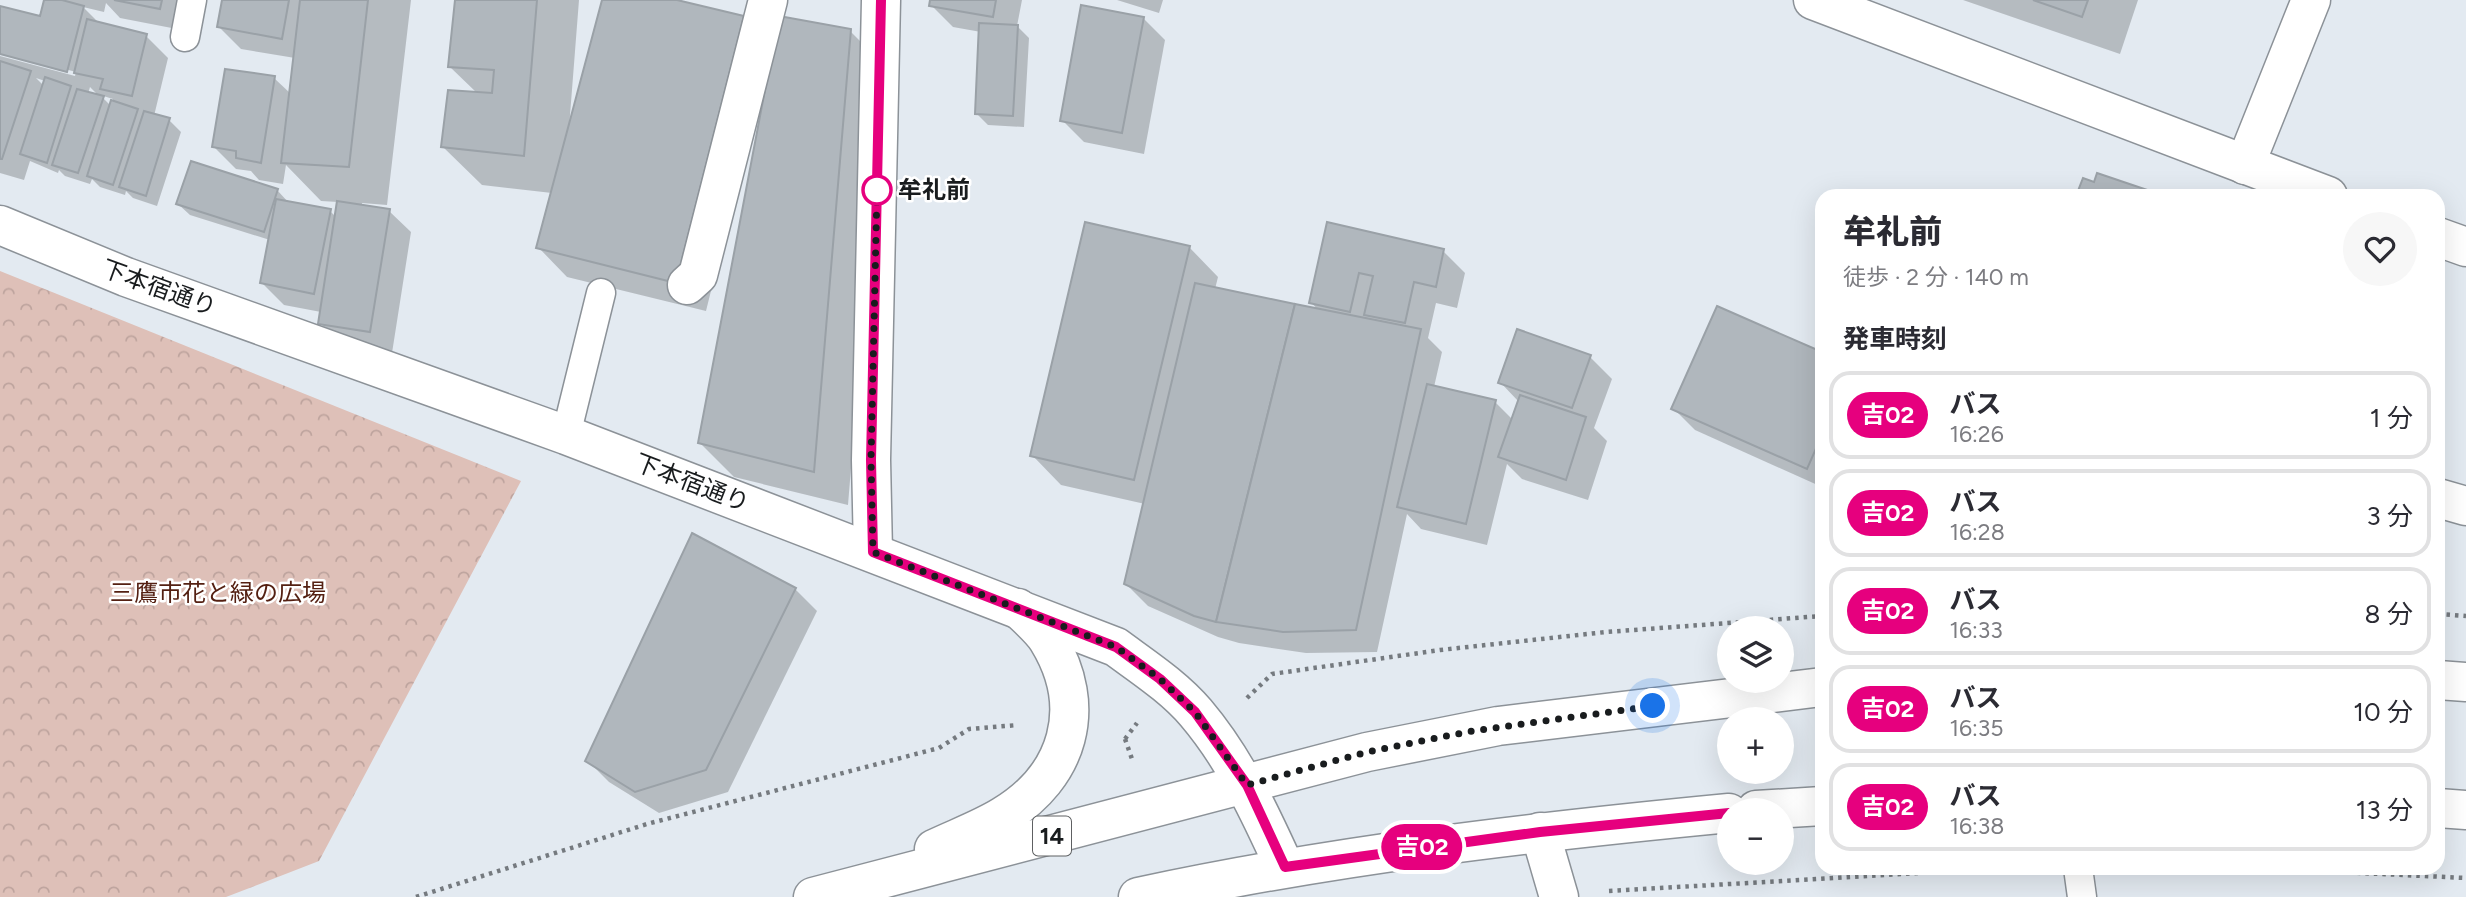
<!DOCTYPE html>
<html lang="ja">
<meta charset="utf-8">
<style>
body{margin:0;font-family:Figtree,"Noto Sans JP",sans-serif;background:#f7f7f7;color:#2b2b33;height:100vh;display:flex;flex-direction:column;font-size:26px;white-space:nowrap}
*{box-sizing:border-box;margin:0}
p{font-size:23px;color:#7c7c81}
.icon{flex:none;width:38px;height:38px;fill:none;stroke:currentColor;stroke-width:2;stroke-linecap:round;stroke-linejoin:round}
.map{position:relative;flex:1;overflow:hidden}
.panel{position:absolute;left:1815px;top:189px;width:630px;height:686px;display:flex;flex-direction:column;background:#fff;border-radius:21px;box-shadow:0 7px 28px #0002}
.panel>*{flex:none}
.badge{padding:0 14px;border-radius:23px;font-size:24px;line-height:46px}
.buttons{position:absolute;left:1717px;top:616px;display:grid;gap:14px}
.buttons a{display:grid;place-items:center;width:77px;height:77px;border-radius:50%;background:#fff;box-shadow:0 7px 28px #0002;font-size:35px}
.you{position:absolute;width:35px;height:35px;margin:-18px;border:5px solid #fff;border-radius:50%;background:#1a73e8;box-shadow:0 0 0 10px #1a73e833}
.map>.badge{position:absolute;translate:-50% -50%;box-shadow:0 0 0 4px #fff}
h2{padding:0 28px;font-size:26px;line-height:63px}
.round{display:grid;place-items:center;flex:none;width:74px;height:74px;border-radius:37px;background:#f7f7f7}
.head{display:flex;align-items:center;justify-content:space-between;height:119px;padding:0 28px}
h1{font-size:33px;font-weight:800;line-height:52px}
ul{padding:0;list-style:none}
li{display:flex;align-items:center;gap:21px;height:88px;margin:0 14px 10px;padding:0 14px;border:4px solid #e1e1e2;border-radius:21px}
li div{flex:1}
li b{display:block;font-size:26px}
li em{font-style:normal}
li .badge{min-width:77px;font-weight:700;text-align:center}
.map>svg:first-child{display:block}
.forest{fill:url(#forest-crowns)}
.shadow{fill:#0003;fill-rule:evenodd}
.building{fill:#b0b7bd;stroke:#9aa1a7;stroke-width:2}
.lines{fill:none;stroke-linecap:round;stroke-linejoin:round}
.service-casing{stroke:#8c9298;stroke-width:31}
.pedestrian-casing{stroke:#8c9298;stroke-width:41}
.minor-casing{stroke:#8c9298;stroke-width:41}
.tertiary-casing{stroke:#8c9298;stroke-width:41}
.primary-casing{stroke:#8c9298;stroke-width:41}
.path{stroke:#757a7f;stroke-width:4.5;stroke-dasharray:3.5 5;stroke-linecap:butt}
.service{stroke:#fff;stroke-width:28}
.pedestrian{stroke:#fff;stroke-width:38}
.minor{stroke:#fff;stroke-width:38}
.tertiary{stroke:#fff;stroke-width:38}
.primary{stroke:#fff;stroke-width:38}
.line-casing{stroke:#fff;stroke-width:16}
.line{stroke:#e6007e;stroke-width:10}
.walk{stroke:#191c1e;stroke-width:7;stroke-dasharray:0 12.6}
.stop-dot{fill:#fff;stroke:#e6007e;stroke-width:3.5}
.labels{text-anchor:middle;stroke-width:5;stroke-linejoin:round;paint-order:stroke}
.shield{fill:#fff;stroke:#5e6062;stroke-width:2}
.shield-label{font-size:23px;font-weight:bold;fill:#191c1e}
.stop-label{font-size:24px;font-weight:bold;fill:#191c1e;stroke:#fff;text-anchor:start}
.street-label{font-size:24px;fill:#191c1e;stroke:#fff}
.park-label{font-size:24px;fill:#542012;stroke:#fff}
</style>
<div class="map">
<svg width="2466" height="897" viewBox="0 0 2466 897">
<defs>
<pattern id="forest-crowns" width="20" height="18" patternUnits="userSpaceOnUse" patternTransform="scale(1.75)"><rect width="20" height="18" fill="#dec0b8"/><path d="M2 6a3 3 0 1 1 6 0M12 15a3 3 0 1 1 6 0" fill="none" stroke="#bea49e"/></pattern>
</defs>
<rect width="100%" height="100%" fill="#e3eaf1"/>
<polygon class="forest" points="0,271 521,481 319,861 226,897 0,897"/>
<g class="shadow">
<path d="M45,0H188L182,30L120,18L106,3L104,12L83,7L100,24L146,36L168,58L154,116L169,120L181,132L157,206L133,198L126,191L125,195L100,187L92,179L90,184L65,176L59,170L58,173L30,161L24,180L0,173V8L41,18ZM0,52L76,72L75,76L0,56ZM36,78L45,81L44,86ZM90,87L100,97L88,94ZM100,95L113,99L111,106Z"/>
<polygon points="224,0 411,0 387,205 362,203 362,206 389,211 411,232 392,353 342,345 320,323 321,312 284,305 262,283 270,240 190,215 178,204 277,190 289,203 330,211 336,217 338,202 321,201 286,165 283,184 259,180 251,171 236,169 214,147 274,78 291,94 295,58 241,49 219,27"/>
<polygon points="456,0 579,0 569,128 604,0 670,0 743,18 774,49 850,31 884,65 848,505 734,477 700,443 772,59 769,58 706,311 567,277 538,247 552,193 482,185 443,147 477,93 450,67"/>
<polygon points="932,0 1022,0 1017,26 1029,38 1024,127 988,125 976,113 981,32 953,27 931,5"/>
<polygon points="1117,0 1163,0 1159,13"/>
<polygon points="1963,0 2138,0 2120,54"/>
<polygon points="1143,18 1165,40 1144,154 1084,142 1062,120"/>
<polygon points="1329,225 1443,251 1465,273 1457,308 1436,303 1428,338 1442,352 1434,387 1495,402 1513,420 1519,402 1500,382 1518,331 1590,357 1612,379 1594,428 1607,441 1588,500 1522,479 1507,464 1487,545 1421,529 1407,514 1377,652 1306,653 1239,643 1218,637 1148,606 1126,584 1145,504 1061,485 1032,455 1189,247 1218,277 1215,289 1318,310 1311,302"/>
<polygon points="1822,354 1822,487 1695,430 1673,408"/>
<polygon points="795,589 817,611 728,792 659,813 609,782 587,760"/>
</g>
<g class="building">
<polygon points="44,0 62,0 84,6 67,72 0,54 0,6 40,16"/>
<polygon points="114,0 162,0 160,9"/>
<polygon points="222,0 289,0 282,39 217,27"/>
<polygon points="300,0 368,0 349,167 281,163"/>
<polygon points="455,0 537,0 524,156 441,147 448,90 492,93 494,70 448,67"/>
<polygon points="602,0 677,0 744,16 676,283 536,248"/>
<polygon points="930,0 996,0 993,17 929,6"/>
<polygon points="2033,0 2088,0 2082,17"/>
<polygon points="1081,5 1144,17 1122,133 1060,121"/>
<polygon points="779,16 851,29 814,472 698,443"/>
<polygon points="87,19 147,34 132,96 100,89 103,79 74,73"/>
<polygon points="979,23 1018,25 1013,116 975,114"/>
<polygon points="0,61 31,71 2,159 0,159"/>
<polygon points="225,69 275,76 261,163 236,158 236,151 212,147"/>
<polygon points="45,77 71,86 47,163 20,154"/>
<polygon points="77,89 104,96 78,173 52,165"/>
<polygon points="111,100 138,109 113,185 87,176"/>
<polygon points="144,111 170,118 146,196 119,187"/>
<polygon points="191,161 278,189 264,232 176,204"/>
<polygon points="2097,173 2165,196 2076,196 2083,178 2094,182"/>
<polygon points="276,199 331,209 314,294 260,283"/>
<polygon points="337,201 390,209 370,332 318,324"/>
<polygon points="1085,222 1190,246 1134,480 1030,456"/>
<polygon points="1327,222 1444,249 1436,287 1414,282 1405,323 1364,315 1373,276 1359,273 1350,312 1309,303"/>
<polygon points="1195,283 1295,304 1216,622 1194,616 1124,584"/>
<polygon points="1295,304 1421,329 1356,630 1283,632 1216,622"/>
<polygon points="1717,306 1822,352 1822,435 1807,469 1671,409"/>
<polygon points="1517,329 1591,355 1572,408 1498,383"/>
<polygon points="1427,384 1496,400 1466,524 1397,507"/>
<polygon points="1520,395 1586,417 1566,480 1498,457"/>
<polygon points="692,533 796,588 706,770 635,792 585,761"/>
</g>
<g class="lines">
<defs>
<g id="service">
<polyline points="185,37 192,0"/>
<polyline points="566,435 601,293"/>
<polyline points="2078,868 2082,897"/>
</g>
<polyline id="pedestrian" points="687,285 698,275 768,0"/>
<g id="minor">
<polyline points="1813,0 2328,196"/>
<polyline points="2245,165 2311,0"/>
<polyline points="2438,237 2466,247"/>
<polyline points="2438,498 2466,506"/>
<polyline points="1540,832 1559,897"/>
</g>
<g id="tertiary">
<path d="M0,225L126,277L566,435L1116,647C1143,667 1174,687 1196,713C1235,759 1260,813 1285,868"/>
<polyline points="873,552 871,460 881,0"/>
</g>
<g id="primary">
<polyline points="2438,680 2466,682"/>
<polyline points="2438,808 2466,810"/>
<polyline points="1756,810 1822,806"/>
<path d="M934,849C957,838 982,829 1003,816C1069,776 1089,707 1048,640C1041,629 1028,618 1018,608"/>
<polyline points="813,897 1367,752 1498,726 1822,687"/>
<path d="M1138,897C1333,855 1531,832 1729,813"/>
</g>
</defs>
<use href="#service" class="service-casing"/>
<use href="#pedestrian" class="pedestrian-casing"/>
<use href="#minor" class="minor-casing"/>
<use href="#tertiary" class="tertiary-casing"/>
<use href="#primary" class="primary-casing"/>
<g class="path">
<polyline points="2438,614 2466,616"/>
<polyline points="1247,698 1272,674 1440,650 1606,632 1822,616"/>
<polyline points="1125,739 1137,723"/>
<polyline points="1125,739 1133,762"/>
<polyline points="2255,868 2466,878"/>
<polyline points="1609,891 2006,868"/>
<polyline points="416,897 647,824 939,748 969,729 1018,725"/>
</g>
<use href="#service" class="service"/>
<use href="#pedestrian" class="pedestrian"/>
<use href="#minor" class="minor"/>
<use href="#tertiary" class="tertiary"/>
<use href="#primary" class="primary"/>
</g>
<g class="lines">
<defs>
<polyline id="line" points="881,0 871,460 873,552 1116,647 1160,679 1195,712 1247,785 1285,867 1540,832 1729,813"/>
</defs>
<use href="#line" class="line-casing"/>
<use href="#line" class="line"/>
<polyline class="walk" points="877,190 871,460 873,552 1116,647 1160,679 1195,712 1247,785 1367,752 1472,731 1653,706"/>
</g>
<circle class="stop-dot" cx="877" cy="190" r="14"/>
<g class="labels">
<rect class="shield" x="1033" y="816.5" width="38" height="39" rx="5"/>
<g class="shield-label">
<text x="1052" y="844">14</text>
</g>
<g class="stop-label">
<text x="898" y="198">牟礼前</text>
</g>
<g class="street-label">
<text transform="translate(159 288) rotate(20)" y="8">下本宿通り</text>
<text transform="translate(692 483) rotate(21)" y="8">下本宿通り</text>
</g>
<g class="park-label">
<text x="218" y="601">三鷹市花と緑の広場</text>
</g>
</g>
</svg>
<div class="buttons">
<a><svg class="icon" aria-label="layers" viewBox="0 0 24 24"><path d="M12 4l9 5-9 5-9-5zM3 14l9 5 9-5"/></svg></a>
<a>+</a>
<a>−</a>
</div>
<div class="you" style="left:1653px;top:706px"></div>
<b class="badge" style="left:1422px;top:847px;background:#e6007e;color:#fff">吉02</b>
<section class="panel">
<div class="head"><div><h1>牟礼前</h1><p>徒歩 · 2 分 · 140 m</p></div><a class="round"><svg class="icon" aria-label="heart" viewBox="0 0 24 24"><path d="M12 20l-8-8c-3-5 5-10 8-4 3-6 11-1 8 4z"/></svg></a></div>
<h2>発車時刻</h2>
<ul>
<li><span class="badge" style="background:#e6007e;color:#fff">吉02</span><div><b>バス</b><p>16:26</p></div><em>1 分</em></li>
<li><span class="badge" style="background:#e6007e;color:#fff">吉02</span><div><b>バス</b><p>16:28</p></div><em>3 分</em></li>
<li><span class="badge" style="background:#e6007e;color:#fff">吉02</span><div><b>バス</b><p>16:33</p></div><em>8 分</em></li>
<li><span class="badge" style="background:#e6007e;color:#fff">吉02</span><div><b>バス</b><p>16:35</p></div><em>10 分</em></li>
<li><span class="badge" style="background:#e6007e;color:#fff">吉02</span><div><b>バス</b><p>16:38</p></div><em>13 分</em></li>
</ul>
</section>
</div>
